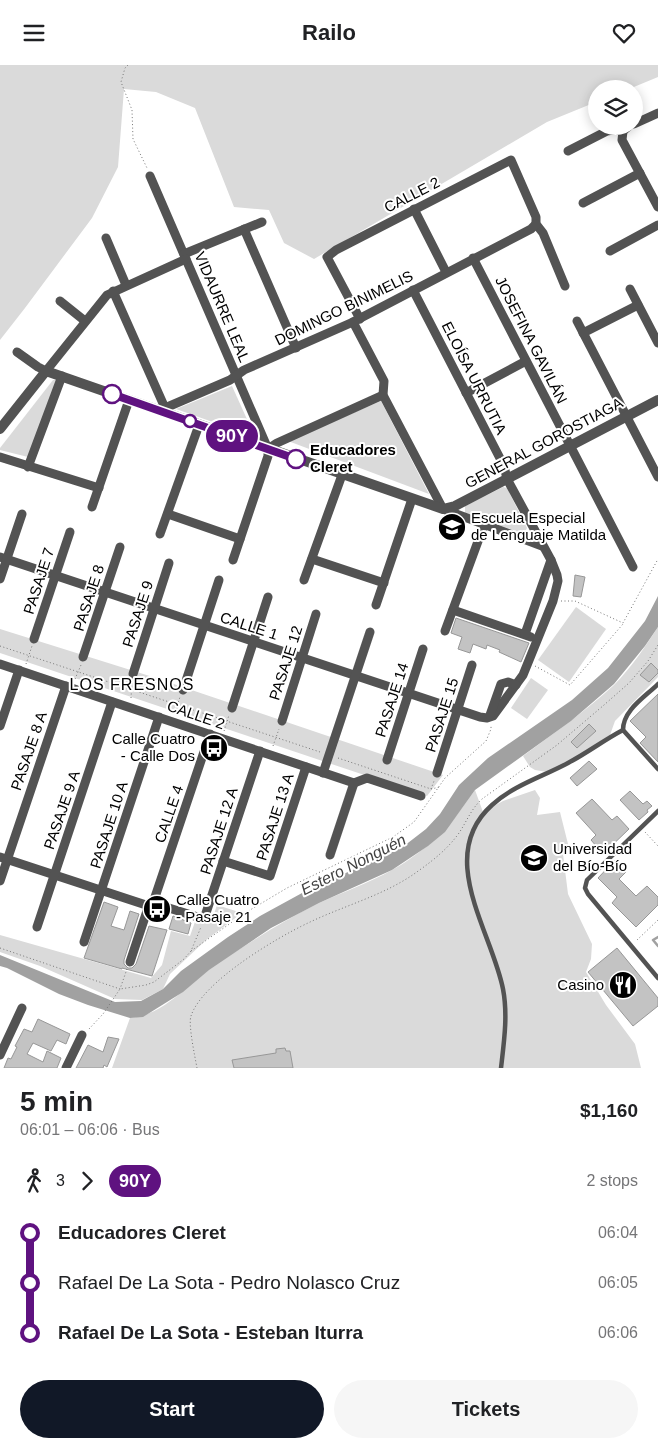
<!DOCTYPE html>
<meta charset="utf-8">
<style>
body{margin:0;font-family:Helvetica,sans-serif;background:#f6f6f6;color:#202124;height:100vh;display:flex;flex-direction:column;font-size:19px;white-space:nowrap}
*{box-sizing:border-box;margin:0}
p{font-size:16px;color:#757577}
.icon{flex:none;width:28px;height:28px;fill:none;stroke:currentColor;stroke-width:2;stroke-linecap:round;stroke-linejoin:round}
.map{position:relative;height:1003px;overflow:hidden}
.sheet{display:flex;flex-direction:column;background:#fff;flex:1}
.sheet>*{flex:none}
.badge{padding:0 10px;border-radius:16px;font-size:18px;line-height:32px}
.controls{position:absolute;left:588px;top:15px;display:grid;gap:10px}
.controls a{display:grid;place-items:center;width:55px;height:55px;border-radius:50%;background:#fff;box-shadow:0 2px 12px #0003;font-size:25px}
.map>.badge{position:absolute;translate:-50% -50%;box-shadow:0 0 0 2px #fff}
.legs{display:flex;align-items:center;gap:8px;height:55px;padding:0 20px;font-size:16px}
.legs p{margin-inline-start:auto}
.overview{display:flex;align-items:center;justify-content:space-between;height:85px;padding:0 20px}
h1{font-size:28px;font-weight:700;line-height:38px}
.primary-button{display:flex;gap:10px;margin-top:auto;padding:10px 20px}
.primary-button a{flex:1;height:58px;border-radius:30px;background:#111827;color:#fff;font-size:20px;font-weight:700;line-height:58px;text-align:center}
.primary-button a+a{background:#f6f6f6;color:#202124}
ul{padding:0 20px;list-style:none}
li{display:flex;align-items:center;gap:18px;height:50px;font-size:19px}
li i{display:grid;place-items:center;width:8px;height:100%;margin:0 6px;background:currentColor}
li i::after{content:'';width:12px;height:12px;margin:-6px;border:4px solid;border-radius:50%;background:#fff}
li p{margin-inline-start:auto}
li:first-child i{background:linear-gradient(#0000 50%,currentColor 0)}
li:last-child i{background:linear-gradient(currentColor 50%,#0000 0)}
header{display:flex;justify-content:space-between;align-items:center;height:65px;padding:0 20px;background:#fff;font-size:22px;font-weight:700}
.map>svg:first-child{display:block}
.green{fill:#dadada}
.water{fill:#a1a1a1}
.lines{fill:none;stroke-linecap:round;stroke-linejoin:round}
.stream{stroke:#a1a1a1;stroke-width:2.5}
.building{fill:#c3c3c3;stroke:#979797}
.path{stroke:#757575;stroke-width:1;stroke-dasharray:1 2.5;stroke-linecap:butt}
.service{stroke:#535353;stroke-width:4.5}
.minor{stroke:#535353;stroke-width:9}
.tertiary{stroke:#535353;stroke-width:10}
.line-1-casing{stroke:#fff;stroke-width:11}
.line-1{stroke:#5f1280;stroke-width:8}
.stop-1-dot{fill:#fff;stroke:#5f1280;stroke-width:2.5}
.labels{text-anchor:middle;stroke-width:4;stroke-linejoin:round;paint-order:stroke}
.street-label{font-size:15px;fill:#000;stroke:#fff}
.stop-label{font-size:15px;font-weight:bold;fill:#000;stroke:#fff;text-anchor:start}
.poi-label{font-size:15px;fill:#000;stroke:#fff;text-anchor:start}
.neighbourhood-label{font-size:16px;letter-spacing:1px;fill:#000;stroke:#fff}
.water-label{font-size:16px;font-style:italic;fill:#424242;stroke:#fff}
</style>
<header><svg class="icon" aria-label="menu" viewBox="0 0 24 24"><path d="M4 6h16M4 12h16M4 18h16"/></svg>Railo<svg class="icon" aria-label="heart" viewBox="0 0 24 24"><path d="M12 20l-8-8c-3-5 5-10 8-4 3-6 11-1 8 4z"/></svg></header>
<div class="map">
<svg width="658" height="1003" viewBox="0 0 658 1003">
<rect width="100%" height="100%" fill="#fff"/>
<g class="green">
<polygon points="0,0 658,0 658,12 629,24 596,24 596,37 547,57 314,194 284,178 269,145 234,142 195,43 156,27 124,24 118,102 92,153 25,243 0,275"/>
<polygon points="53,315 57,315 28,392 0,385 0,383"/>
<polygon points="232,321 255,372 176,344"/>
<polygon points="381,336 429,429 288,376"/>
<polygon points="503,422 507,423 527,463 525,467 521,468 465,448 465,441"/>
<polygon points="576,542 606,564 569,617 538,595"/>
<path d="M658,562V612L615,656L610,670L560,703L547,707L535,705L530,702L523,691C554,668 586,646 614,620C631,603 645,582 658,562Z"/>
<polygon points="0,564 156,613 443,710 427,731 0,588"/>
<polygon points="531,613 548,625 527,654 511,643"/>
<path d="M475,725L483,747L503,736L535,725L540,733L537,750L560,747L569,783L563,789L568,829L592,879L591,894L586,907L606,940L635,979L641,1003H112L130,953C164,950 188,919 215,900C249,878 282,856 319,838C343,827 369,818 392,805C404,799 415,790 426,782C447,767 460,745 475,725Z"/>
<polygon points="217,840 242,848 206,875 170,909 163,924 142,935 115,934 40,901 0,887 0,870 151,913 162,900 171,866 190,871 196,854 211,858"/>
</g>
<polygon class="water" points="658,531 658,562 645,581 614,619 571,656 475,725 445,767 428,781 392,805 319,838 271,863 209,905 183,927 143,952 130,953 88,940 59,929 7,903 0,901 0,890 115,937 141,936 163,924 181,906 228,872 260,851 313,822 369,798 404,781 426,764 440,749 459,720 488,693 572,635 608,603 645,556"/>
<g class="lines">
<polyline class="stream" points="658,872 653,875 658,881"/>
</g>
<g class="building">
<polygon points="575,510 585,512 581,532 573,531"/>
<polygon points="456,553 529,578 521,597 499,587 500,585 487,580 486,584 473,579 470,588 458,584 462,572 451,568"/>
<polygon points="651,598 658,605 658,608 649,617 640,610"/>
<polygon points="658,629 658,697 640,678 646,672 630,656"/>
<polygon points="589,659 596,666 577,683 571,677"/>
<polygon points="589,696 597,704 577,721 570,713"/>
<polygon points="630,726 643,739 647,736 652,741 647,745 648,747 639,755 620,735"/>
<polygon points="592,734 612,755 617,751 629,764 603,789 591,775 596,770 576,748"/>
<polygon points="615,795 626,807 619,814 636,831 647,821 658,832 658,840 636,862 612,838 617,832 598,813"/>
<polygon points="104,837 118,842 111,861 124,865 130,846 139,849 124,895 124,899 128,903 132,903 136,899 149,861 167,865 152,911 122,903 122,904 84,893"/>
<polygon points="173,851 191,858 188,869 169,864"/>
<polygon points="617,883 658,933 658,941 633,961 588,907"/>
<polygon points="38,954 70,969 66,979 57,975 51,986 33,978 27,989 43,997 47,986 61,993 57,1003 4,1003 8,993 11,994 17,982 15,981 24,964 32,967"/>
<polygon points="108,972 119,974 107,1002 104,1000 103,1003 76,1003 88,980 103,987"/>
<polygon points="285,983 286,986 290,986 293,1003 234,1003 232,995 276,988 276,984"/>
</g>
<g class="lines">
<g class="path">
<polyline points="128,0 125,3 121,17 132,45 133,74 147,103"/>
<polyline points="561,536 575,536 623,558 658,494"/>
<polyline points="0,581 320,687"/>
<polyline points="26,599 32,581"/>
<polyline points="535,601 570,620 623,559"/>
<polyline points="75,614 81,600"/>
<polyline points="131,633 132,617"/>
<polyline points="175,647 180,632"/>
<polyline points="224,666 229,650"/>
<polyline points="273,681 279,664"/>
<polyline points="338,693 431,724 440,722"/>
<polyline points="431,724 434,716"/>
<polyline points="645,767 658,781"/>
<polyline points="637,875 658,855"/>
<polyline points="0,883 120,924 127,904"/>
<polyline points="191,886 245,848 287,823 393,772 414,757 445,713 486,676 491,664 491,661"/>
<polyline points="89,964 103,949 120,924 146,920 154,917 184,894 191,886 201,862"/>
<path d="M197,1003C195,992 188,959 191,951C202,917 276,873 308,858C343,841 382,831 414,809C431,797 447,785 459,768C467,756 471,744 482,734L557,680L604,640L629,618L648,596L658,580"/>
</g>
<g class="service">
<path d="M658,619C645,632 623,645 623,665L658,704"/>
<polyline points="658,746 587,815 585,823 588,829 658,913"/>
<path d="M501,1003C504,977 508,950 503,924C492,867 435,791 492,740C514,720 542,712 568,698C587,688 604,675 623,665"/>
</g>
<g class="minor">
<polyline points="634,59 658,48"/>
<polyline points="623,66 622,75 658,142"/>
<polyline points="568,86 607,66 613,65 623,66 629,61"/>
<polyline points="150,111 268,384 268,391 233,495"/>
<polyline points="583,138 640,108"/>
<polyline points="414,144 446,207"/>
<polyline points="244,164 296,283"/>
<polyline points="106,173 126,220"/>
<polyline points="610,186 658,160"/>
<polyline points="184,189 262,157"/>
<polyline points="473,193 633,502"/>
<polyline points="630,224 658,278"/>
<polyline points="113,226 165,343"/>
<polyline points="60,236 85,256"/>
<polyline points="360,254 327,192 336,185 511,95 536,152 536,159 543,168 565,221"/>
<polyline points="577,256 658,412"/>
<polyline points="353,257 384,316 383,330 443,444 542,481"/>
<polyline points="583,268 638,240"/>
<polyline points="17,287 38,302 46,306 107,230 186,194"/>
<polyline points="466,328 526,296"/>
<polyline points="163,347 165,343 230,315 244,305 353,257 531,164 536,159"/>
<polyline points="268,384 277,378 383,330"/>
<polyline points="0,392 99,423"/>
<polyline points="28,402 62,311"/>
<polyline points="92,442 129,335"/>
<polyline points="168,449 240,474"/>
<polyline points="160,469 199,360"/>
<polyline points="0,492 480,652 487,653 493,651 523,610 553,536 558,516 557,510 551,495 507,414 504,401 413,225"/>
<polyline points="312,494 384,518"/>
<polyline points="0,514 22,449"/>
<polyline points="304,515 342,410"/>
<polyline points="376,540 412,434"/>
<polyline points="453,545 531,572"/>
<polyline points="445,566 484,460"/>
<polyline points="525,569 551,495"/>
<polyline points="34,574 70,467"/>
<polyline points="83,592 120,482"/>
<polyline points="0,599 354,718"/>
<polyline points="133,609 169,498"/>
<polyline points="183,625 219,515"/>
<polyline points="232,643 268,532"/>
<polyline points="490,650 501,619 508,617 516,620"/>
<polyline points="282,656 316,549"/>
<polyline points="0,661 19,605"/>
<polyline points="387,695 423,584"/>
<polyline points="323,708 370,567"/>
<polyline points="437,708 472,600"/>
<polyline points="354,718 367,713 421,731"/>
<polyline points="330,790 354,718"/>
<polyline points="0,792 146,840 153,838 204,854 260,686"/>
<polyline points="223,796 270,811 306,702"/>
<polyline points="0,816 66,621"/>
<polyline points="153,838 210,669"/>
<polyline points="37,862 112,637"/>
<polyline points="84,877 159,652"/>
<polyline points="130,897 149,840"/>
<polyline points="0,990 22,943"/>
<polyline points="66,1003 82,970"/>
</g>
<polyline class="tertiary" points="0,364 46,306 443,444 455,441 658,335"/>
</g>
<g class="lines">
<defs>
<polyline id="line-1" points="112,329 296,394"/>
</defs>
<use href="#line-1" class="line-1-casing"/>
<use href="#line-1" class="line-1"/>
</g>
<defs>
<symbol id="school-disc" viewBox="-11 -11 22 22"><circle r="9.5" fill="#000" stroke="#fff"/><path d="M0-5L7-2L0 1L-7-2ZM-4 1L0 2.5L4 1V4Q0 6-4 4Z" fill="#fff"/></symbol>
<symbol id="bus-disc" viewBox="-11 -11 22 22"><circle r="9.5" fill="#000" stroke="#fff"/><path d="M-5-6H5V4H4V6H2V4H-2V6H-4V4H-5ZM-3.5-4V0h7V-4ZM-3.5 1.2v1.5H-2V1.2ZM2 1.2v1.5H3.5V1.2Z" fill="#fff"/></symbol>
<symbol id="university-disc" viewBox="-11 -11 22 22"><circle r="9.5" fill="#000" stroke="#fff"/><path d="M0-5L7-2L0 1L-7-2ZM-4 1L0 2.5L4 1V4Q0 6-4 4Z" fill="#fff"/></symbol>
<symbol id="restaurant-disc" viewBox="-11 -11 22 22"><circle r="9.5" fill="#000" stroke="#fff"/><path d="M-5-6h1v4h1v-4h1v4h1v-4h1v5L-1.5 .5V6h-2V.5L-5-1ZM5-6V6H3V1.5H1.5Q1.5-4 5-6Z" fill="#fff"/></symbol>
</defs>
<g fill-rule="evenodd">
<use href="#school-disc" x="436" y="446" width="32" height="32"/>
<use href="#bus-disc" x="198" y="667" width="32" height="32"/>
<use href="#university-disc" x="518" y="777" width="32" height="32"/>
<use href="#bus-disc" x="141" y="828" width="32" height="32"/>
<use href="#restaurant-disc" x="607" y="904" width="32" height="32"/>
</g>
<g class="stop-1-dot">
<circle cx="112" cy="329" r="9"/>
<circle cx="190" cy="356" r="6"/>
<circle cx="296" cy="394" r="9"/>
</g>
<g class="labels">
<g class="street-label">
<text transform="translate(412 130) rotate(-27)" y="5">CALLE 2</text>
<text transform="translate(222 242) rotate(67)" y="5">VIDAURRE LEAL</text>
<text transform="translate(344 243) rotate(-26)" y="5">DOMINGO BINIMELIS</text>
<text transform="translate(531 275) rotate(63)" y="5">JOSEFINA GAVILÁN</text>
<text transform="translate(474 313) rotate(63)" y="5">ELOÍSA URRUTIA</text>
<text transform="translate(544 378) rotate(-28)" y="5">GENERAL GOROSTIAGA</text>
<text transform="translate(39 516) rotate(-72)" y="5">PASAJE 7</text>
<text transform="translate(89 533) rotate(-72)" y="5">PASAJE 8</text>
<text transform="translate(138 549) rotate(-72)" y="5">PASAJE 9</text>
<text transform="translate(249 561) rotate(18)" y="5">CALLE 1</text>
<text transform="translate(286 598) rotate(-72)" y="5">PASAJE 12</text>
<text transform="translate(392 635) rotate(-72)" y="5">PASAJE 14</text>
<text transform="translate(196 650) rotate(19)" y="5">CALLE 2</text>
<text transform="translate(442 650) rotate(-72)" y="5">PASAJE 15</text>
<text transform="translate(29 686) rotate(-71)" y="5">PASAJE 8 A</text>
<text transform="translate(62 745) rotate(-71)" y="5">PASAJE 9 A</text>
<text transform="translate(169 749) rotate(-71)" y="5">CALLE 4</text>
<text transform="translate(275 752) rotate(-72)" y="5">PASAJE 13 A</text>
<text transform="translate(109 760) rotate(-72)" y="5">PASAJE 10 A</text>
<text transform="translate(219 766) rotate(-72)" y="5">PASAJE 12 A</text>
</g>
<g class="stop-label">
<text x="310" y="390">Educadores<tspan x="310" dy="17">Cleret</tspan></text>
</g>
<g class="poi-label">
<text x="471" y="458">Escuela Especial<tspan x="471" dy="17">de Lenguaje Matilda</tspan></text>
<text x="195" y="679" text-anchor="end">Calle Cuatro<tspan x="195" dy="17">- Calle Dos</tspan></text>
<text x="553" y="789">Universidad<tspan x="553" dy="17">del Bío-Bío</tspan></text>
<text x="176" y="840">Calle Cuatro<tspan x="176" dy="17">- Pasaje 21</tspan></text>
<text x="604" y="925" text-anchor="end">Casino</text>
</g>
<g class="neighbourhood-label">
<text x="132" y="625">LOS FRESNOS</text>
</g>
<g class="water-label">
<text transform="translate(353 799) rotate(-27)" y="6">Estero Nonguén</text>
</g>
</g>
</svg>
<div class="controls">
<a><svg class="icon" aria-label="layers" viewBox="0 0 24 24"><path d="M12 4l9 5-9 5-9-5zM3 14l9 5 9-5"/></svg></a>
</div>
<b class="badge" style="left:232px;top:371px;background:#5f1280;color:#fff">90Y</b>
</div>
<section class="sheet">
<div class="overview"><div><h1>5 min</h1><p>06:01 – 06:06 · Bus</p></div><b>$1,160</b></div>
<div class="legs"><svg class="icon" aria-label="walk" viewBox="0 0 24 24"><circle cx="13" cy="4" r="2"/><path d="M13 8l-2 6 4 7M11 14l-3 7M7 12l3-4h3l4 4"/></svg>3<svg class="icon" aria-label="forward" viewBox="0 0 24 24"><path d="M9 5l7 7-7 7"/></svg><b class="badge" style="background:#5f1280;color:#fff">90Y</b><p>2 stops</p></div>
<ul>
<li><i style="color:#5f1280"></i><b>Educadores Cleret</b><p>06:04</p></li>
<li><i style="color:#5f1280"></i><span>Rafael De La Sota - Pedro Nolasco Cruz</span><p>06:05</p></li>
<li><i style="color:#5f1280"></i><b>Rafael De La Sota - Esteban Iturra</b><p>06:06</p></li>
</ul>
<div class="primary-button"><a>Start</a><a>Tickets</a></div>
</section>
